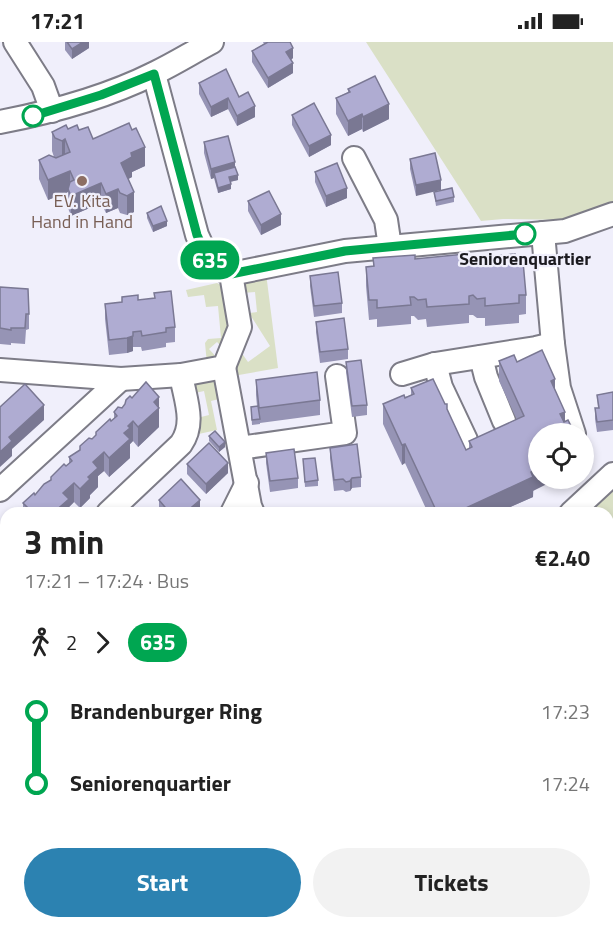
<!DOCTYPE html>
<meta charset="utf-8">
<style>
body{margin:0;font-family:"Titillium Web",sans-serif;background:#f2f2f2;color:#222;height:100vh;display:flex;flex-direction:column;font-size:22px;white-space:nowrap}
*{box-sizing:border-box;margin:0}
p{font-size:20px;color:#767676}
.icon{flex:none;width:33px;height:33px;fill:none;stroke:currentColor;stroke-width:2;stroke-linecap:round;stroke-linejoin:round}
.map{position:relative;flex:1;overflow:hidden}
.side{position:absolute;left:0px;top:465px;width:614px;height:422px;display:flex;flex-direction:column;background:#fff;border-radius:18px 18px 0 0;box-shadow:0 3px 9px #0003}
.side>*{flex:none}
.badge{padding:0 12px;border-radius:20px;font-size:21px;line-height:39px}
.tools{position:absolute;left:528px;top:381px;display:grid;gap:12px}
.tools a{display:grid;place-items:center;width:66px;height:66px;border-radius:50%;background:#fff;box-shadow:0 3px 9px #0003;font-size:30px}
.map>.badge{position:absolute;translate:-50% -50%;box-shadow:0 0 0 3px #fff}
.legs{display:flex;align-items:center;gap:9px;height:66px;padding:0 24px;font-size:20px}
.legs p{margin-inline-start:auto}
.summary{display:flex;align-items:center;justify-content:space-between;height:102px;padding:0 24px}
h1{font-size:33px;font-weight:700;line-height:45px}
.primary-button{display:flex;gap:12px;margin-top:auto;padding:12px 24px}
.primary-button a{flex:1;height:69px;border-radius:36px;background:#2c82b1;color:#fff;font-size:24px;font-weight:700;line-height:69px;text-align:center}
.primary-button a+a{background:#f2f2f2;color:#222}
ul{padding:0 24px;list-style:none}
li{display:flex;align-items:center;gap:21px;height:72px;font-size:22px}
li i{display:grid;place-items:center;width:9px;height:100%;margin:0 8px;background:currentColor}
li i::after{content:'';width:15px;height:15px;margin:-8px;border:4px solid;border-radius:50%;background:#fff}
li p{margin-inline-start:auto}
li:first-child i{background:linear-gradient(#0000 50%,currentColor 0)}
li:last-child i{background:linear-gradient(currentColor 50%,#0000 0)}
.status{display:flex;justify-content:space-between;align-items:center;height:42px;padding:0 30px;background:#fff;direction:ltr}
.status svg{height:16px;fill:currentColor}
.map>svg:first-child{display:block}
.green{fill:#dae0c6}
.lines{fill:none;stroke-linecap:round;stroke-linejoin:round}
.stream{stroke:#94c5ce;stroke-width:5}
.minor-casing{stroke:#7d7c87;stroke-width:26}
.minor{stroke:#fff;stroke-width:22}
.wall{fill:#9694b5}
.shaded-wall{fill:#7a7893}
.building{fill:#afacd2;stroke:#7a7893;stroke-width:1.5}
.line-1-casing{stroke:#fff;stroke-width:14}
.line-1{stroke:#00a651;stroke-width:9}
.stop-1-dot{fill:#fff;stroke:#00a651;stroke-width:3}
.education-dot{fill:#8d6e63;stroke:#f0effb;stroke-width:2}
.labels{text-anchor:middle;stroke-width:4.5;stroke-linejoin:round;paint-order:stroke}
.education-label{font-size:18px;fill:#785e54;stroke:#f0effb}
.stop-label{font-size:18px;font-weight:bold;fill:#1b1a1f;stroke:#f0effb}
</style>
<div class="status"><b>17:21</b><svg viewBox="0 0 49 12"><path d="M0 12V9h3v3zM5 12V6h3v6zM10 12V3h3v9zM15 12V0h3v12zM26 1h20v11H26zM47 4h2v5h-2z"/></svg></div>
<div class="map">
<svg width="613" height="886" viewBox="0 0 613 886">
<rect width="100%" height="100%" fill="#f0effb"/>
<g class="green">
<polygon points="366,0 613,0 613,160 567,178 503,177 481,179"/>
<path d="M266,231L278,326L233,334L241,310L248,320L270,304L249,271L257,270L255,250L242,251C245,237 254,235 266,231Z"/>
<polygon points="217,241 225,245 233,284 225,289 230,296 226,309 217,300 209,307 218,317 207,322 205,301 208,297 221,296 218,264 206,265 204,253 188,255 186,248"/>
<polygon points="218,335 223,356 211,359 217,388 194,393 197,376 209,373 204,349 191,352 193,339"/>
<polygon points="613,439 613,886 138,886 138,880 608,880 608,471 578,471"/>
<polygon points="0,491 6,496 6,657 0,644"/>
<polygon points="6,715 6,880 128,880 134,886 0,886 0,718"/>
</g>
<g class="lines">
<g class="stream">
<polyline points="608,682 613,678"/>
<polyline points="281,886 284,880"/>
</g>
<defs>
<g id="minor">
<polyline points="15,0 43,44 52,69"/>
<path d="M154,32L197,193C205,211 212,225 231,232L345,209L565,189L613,172"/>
<path d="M0,80C52,70 107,55 155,31C174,22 193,10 212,0"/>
<polyline points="354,116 386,178 390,205"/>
<polyline points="543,191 553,302 559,346 574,392"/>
<polyline points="481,315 486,335 504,379"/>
<polyline points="435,322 441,345 466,398"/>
<polyline points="224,325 250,464 253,471"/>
<polyline points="0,328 121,337 181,333 224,325 240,285 231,232"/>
<polyline points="402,332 435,322 536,306 553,302"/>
<polyline points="240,406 345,391 337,334"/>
<polyline points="0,448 121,337"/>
<path d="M108,471L181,402C196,381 185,357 181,333"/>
<polyline points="232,471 247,441"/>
<polyline points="571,471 613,432"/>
<polyline points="129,886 130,880"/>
</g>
</defs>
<use href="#minor" class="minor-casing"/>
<use href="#minor" class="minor"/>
</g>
<g class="wall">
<polygon points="65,0 89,0 89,6 72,17 65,8"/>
<polygon points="263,0 290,0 293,16 291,18 293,31 268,46 252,20 252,9 264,2"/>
<polygon points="199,41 239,55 255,75 237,84 228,67 211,75 199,52"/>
<polygon points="348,47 389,77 363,90 362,87 348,94 336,72 336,56 348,50"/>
<polygon points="292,73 331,103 309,115 292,83"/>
<polygon points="68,87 79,88 145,124 132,130 132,135 128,137 134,170 127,173 120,171 118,166 106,171 101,161 71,174 68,166 68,150 48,158 39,137 39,118 54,115 52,109 52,90"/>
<polygon points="204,100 235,125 238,138 230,140 231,147 218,151 214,136 211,137 204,111"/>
<polygon points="410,117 441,138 416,154 410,127"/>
<polygon points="315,130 347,156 326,165 315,140"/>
<polygon points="434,150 454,155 454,160 436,164"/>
<polygon points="248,159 281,183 261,193 248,169"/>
<polygon points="147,171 167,184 153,190 147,176"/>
<polygon points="481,215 515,220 526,253 526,272 519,273 519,281 485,284 485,276 477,276 473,273 469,273 469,281 427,285 426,277 418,278 414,274 411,274 411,282 377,285 377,277 369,278 366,244 366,225 373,224 373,216 415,217 466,220 478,223 481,223"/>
<polygon points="310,234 342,261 342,271 314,275 310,244"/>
<polygon points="0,245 29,272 29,287 26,288 25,302 11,301 11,303 0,302"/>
<polygon points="138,258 175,285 175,300 166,301 166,305 142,309 141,305 133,305 133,309 127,311 109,313 105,277 105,262"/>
<polygon points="316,280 348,307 348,317 320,321 316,290"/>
<polygon points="542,308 533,455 497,471 428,471 405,421 402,423 383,382 383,362 411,353 411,346 447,367 466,408 469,406 469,399 517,378 499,339 499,319 517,320"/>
<polygon points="346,320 367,363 367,373 352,375 346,330"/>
<polygon points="256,338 320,358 320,373 260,381 260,382 252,383 251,365 257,364 256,353"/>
<polygon points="613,350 613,388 597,390 595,377 595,366 598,366 597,353"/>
<polygon points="159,355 159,385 138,405 133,399 130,402 130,416 109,435 104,429 98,434 98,445 90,453 90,456 80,466 74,460 69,465 69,471 23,471 23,461 35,453 69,422 69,415 80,408 114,377 114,370 122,366 132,356"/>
<polygon points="209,394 225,405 219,410 209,399"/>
<polygon points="330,406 361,435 361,445 352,446 350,449 346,450 343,448 334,449 330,416"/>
<polygon points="266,411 298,436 298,446 270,450 266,421"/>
<polygon points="303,417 318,438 318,444 305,445"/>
<polygon points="187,422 228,431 206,452 187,432"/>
<polygon points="159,458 200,468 197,471 162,471 159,468"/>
</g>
<g class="shaded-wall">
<polygon points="83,0 89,0 89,6 72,17 72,7"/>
<polygon points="293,6 293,16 286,21 286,10"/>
<polygon points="293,21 293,31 268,46 268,36"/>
<polygon points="228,56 228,67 211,75 211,65"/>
<polygon points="389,62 389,77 363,90 363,75"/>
<polygon points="255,64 255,75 237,84 237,74"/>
<polygon points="362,72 362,87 348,94 348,79"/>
<polygon points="331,93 331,103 309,115 309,104"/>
<polygon points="65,97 65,117 62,118 62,99"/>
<polygon points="145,105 145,124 132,130 132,135 121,141 121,121 131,111"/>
<polygon points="235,120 235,130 214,131 214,136 211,137 211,127"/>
<polygon points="70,129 70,149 68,147 68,150 48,158 48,138"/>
<polygon points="238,133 238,138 229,140 229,135"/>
<polygon points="441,138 441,148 416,154 416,143"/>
<polygon points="101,141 101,161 71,174 71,154"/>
<polygon points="231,142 231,147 218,151 218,146"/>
<polygon points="347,146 347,156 326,165 326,154"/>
<polygon points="118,147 118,166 106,171 106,152"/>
<polygon points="134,150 134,170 127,173 127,154"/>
<polygon points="281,172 281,183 261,193 261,183"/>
<polygon points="167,179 167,184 153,190 153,184"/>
<polygon points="133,294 133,309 127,311 127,296"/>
<polygon points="555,337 555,356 551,339"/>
<polygon points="159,355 159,385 138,405 138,385 154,360"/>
<polygon points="44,363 44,378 12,407 12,414 0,425 0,410 9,395"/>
<polygon points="565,370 565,389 560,372"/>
<polygon points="133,379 133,399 130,402 130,416 109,435 109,416 128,384"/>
<polygon points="225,400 225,405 219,410 219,405"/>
<polygon points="405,402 405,421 402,423 402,403"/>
<polygon points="104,410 104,429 98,434 98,445 90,453 90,456 80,466 80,447 88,435 93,420"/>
<polygon points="228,421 228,431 206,452 206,442"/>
<polygon points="538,426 538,436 559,436 533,449 533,455 497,471 455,471"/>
<polygon points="352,436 352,446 350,449 350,439"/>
<polygon points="74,441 74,460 69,465 69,471 53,471 63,451"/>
<polygon points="200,458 200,468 197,471 185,471"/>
</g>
<g class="building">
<polygon points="67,0 83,0 72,7"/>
<polygon points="268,0 290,0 293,6 286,10 293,21 268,36 252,9"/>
<polygon points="226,27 239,55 248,50 255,64 237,74 228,56 211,65 199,41"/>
<polygon points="375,34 389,62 363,75 362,72 348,79 336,56 350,50 348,47"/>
<polygon points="314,61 331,93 309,104 292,73"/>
<polygon points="129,81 132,88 136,86 145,105 131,111 132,115 121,121 134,150 127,154 120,151 118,147 106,152 101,141 71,154 68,147 70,140 74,138 70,129 48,138 39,118 49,113 56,116 70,110 65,97 62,99 55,96 52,90 66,83 68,87 77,83 79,88 88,85 93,97"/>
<polygon points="228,94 235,120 211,127 204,100"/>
<polygon points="435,111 441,138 416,143 410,117"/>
<polygon points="337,121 347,146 326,154 315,130"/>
<polygon points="235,125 238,133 229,135 231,142 218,146 214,131"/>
<polygon points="452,146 454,155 436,159 434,150"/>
<polygon points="269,149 281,172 261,183 248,159"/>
<polygon points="161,164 167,179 153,184 147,171"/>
<polygon points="465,212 466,220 474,219 478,223 482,222 481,215 515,212 515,220 523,219 526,253 519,253 519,261 485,264 485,256 477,257 473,253 469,254 469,262 427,265 426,257 418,258 414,255 410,255 411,263 377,266 377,258 369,258 366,225 374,224 373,216 415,213 415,217"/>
<polygon points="338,230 342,261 314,264 310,234"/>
<polygon points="0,245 28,247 29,272 26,272 25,286 11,286 11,288 0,286"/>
<polygon points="171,249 175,285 166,286 166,290 142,294 141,289 133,290 133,294 127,296 109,298 105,262 122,260 122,255 138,253 138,258 155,256 154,251"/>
<polygon points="344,276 348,307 320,310 316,280"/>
<polygon points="542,308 555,337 551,339 565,370 560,372 564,380 568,378 575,392 538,392 538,426 531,430 533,435 455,471 450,471 435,466 405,402 402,403 383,362 404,353 405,356 414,352 411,346 433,337 445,362 447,362 447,367 466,408 472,405 469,399 524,374 499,319 514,313 517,320"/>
<polygon points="361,318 367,363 352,364 346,320"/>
<polygon points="317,330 320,358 259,366 256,338"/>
<polygon points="146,340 159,355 154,360 159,366 138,385 133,379 128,384 130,386 124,391 130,397 109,416 104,410 93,420 98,426 88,435 90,437 80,447 74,441 63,451 69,457 53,471 44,471 43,470 42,471 33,471 23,461 34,451 35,453 44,442 51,438 51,435 64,422 66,424 72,419 69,415 80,408 80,404 89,396 92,397 96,393 96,390 110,377 111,379 117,374 114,370 118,365 122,366 125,362 126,358 130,354 132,356"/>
<polygon points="25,342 44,363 9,395 12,399 0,410 0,365"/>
<polygon points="613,350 613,378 597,380 595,366 599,366 597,353"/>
<polygon points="258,364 260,377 252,378 251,365"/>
<polygon points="215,389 225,400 219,405 209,394"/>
<polygon points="209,401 228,421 206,442 187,422"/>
<polygon points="357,402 361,435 352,436 350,439 346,440 343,437 334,438 330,406"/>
<polygon points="294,407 298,436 270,439 266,411"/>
<polygon points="315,416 318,438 305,440 303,417"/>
<polygon points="181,437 200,458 185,471 170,471 159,458"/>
</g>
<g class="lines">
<defs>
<path id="line-1" d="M33,74L101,53L154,32L197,193C205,211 212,225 231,232L345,209L525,192"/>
</defs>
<use href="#line-1" class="line-1-casing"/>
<use href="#line-1" class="line-1"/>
</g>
<g class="stop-1-dot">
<circle cx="33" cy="74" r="10"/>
<circle cx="525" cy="192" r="10"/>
</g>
<circle class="education-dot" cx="82" cy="139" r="6"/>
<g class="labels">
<g class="education-label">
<text x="82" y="165">EV. Kita<tspan x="82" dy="21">Hand in Hand</tspan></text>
</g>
<g class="stop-label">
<text x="525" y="223">Seniorenquartier</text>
</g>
</g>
</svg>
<div class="tools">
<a><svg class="icon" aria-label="locate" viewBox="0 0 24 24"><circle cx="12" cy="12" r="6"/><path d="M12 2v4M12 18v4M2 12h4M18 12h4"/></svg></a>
</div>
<b class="badge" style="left:210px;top:218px;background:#00a651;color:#fff">635</b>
<section class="side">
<div class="summary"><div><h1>3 min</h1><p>17:21 – 17:24 · Bus</p></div><b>€2.40</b></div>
<div class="legs"><svg class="icon" aria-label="walk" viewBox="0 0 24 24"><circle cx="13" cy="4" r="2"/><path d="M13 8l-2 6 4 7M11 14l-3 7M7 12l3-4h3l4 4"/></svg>2<svg class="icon" aria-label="forward" viewBox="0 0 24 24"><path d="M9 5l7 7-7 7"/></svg><b class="badge" style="background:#00a651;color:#fff">635</b></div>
<ul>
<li><i style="color:#00a651"></i><b>Brandenburger Ring</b><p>17:23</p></li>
<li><i style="color:#00a651"></i><b>Seniorenquartier</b><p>17:24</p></li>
</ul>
<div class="primary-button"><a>Start</a><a>Tickets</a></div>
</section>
</div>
